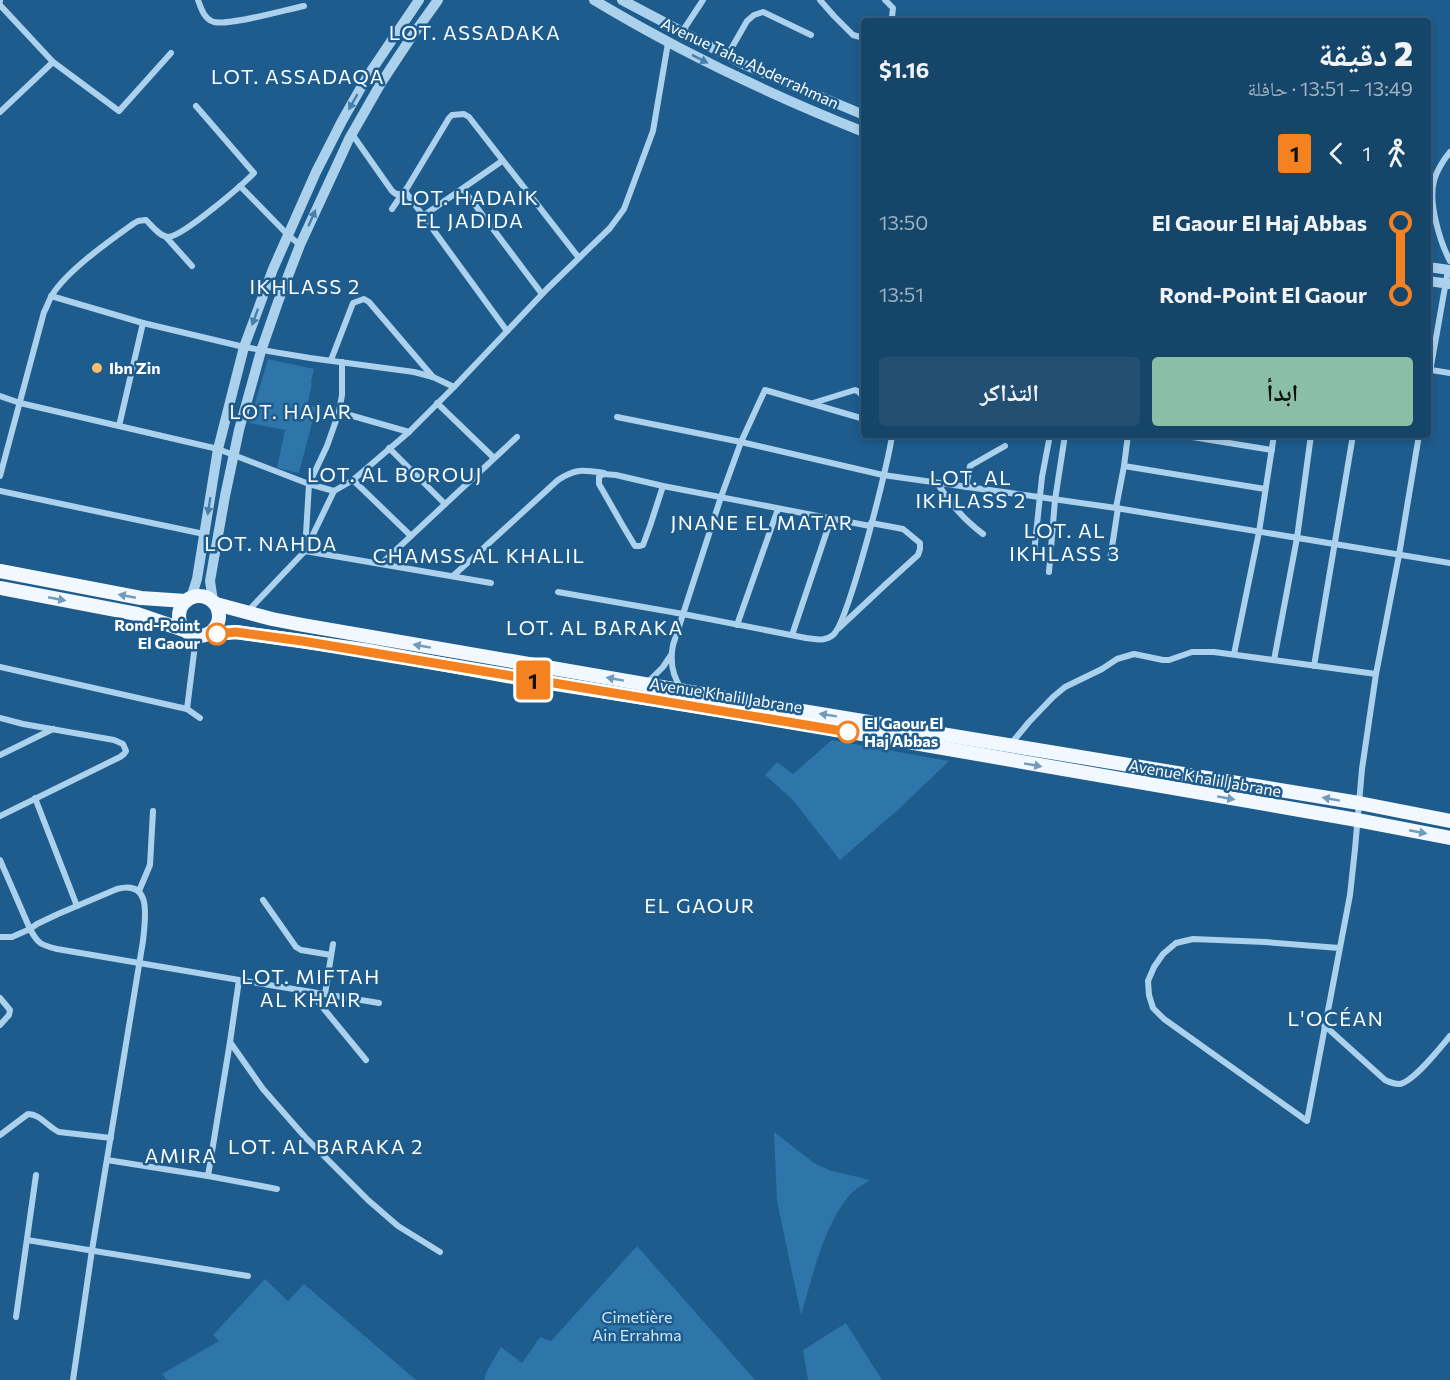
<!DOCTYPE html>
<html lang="ar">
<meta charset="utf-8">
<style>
body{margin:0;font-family:Commissioner,"Noto Naskh Arabic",sans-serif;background:#234f72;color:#f1f3f6;direction:rtl;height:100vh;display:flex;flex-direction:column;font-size:22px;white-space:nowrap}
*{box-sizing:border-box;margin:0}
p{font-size:20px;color:#9eb1c1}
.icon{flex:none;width:33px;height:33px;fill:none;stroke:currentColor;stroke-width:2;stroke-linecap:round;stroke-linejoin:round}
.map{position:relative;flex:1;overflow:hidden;direction:ltr}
.side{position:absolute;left:861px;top:18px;width:570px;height:420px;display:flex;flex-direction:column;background:#16456a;border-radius:6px;box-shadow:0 3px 9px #0003,0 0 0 2px #355d7e;direction:rtl}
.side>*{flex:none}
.badge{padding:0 12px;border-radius:4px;font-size:21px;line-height:39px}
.map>.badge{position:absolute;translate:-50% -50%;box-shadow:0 0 0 3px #fff}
.legs{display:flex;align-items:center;gap:9px;height:66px;padding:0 18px;font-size:20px}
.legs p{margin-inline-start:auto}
.headline{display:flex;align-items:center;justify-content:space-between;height:102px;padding:0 18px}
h1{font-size:33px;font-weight:800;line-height:45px}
.action{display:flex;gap:12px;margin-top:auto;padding:12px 18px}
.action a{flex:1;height:69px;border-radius:6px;background:#8abfa5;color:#111;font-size:24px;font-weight:800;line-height:69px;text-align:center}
.action a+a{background:#234f72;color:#f1f3f6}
ul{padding:0 18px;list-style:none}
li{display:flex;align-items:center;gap:21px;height:72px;font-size:22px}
li i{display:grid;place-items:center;width:9px;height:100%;margin:0 8px;background:currentColor}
li i::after{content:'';width:15px;height:15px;margin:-8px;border:4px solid;border-radius:50%;background:#16456a}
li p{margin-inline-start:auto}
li:first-child i{background:linear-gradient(#0000 50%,currentColor 0)}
li:last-child i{background:linear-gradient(currentColor 50%,#0000 0)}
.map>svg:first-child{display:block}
.green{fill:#2e75a9}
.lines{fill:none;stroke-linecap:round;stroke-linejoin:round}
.minor{stroke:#abd1ed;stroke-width:6}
.tertiary{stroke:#abd1ed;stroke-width:10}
.primary{stroke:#f1f8ff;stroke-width:14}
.oneway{fill:#487faa}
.oneway2{fill:#729abb}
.line-1-casing{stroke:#fff;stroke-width:14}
.line-1{stroke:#f58220;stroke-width:9}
.poi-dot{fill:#fcbf69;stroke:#1d5c8d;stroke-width:2}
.stop-1-dot{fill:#fff;stroke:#f58220;stroke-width:3}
.labels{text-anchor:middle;stroke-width:5;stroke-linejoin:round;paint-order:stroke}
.street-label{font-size:16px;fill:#fff;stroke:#1d5c8d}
.poi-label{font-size:16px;font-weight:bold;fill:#fff;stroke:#1d5c8d;text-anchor:start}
.stop-label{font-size:16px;font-weight:bold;fill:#fff;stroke:#1d5c8d;text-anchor:end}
.park-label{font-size:16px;fill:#d0e8f9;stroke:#1d5c8d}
.quarter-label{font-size:20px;letter-spacing:1.5px;fill:#fff;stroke:#1d5c8d}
</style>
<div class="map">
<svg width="1450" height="1380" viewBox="0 0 1450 1380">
<rect width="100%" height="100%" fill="#1d5c8d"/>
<g class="green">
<polygon points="268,359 314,369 311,382 312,384 307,405 316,407 299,473 277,468 285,430 249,423"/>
<polygon points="832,740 949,761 900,808 840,860 792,799 765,775 777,762 793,774"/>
<path d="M774,1132L814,1163L829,1170L870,1180C863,1185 853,1190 848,1197C823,1227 812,1279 801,1315L777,1201Z"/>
<polygon points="637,1246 755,1380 484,1380 487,1371 501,1347 522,1363 540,1337 551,1341"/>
<polygon points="265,1279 288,1301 304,1284 416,1380 167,1380 162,1374 219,1341 213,1335"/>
<polygon points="846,1323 882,1380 808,1380 803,1350"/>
</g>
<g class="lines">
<g class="minor">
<path d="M198,0C201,8 204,19 214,22C229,26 285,10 304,6"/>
<polyline points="820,0 834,16 853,35 864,38"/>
<polyline points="885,0 893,8 892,17 891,21"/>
<polyline points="0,1 0,0"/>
<polyline points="0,5 53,62 119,111 171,53"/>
<polyline points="682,32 703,0"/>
<polyline points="727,56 747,21 754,15 763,12 811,35"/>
<polyline points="0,112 53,62"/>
<polyline points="352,134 392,191 396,194 402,194 407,188 449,118 452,115 464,114 469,117 579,258"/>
<path d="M1450,152C1444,159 1436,172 1434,181C1428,203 1440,242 1450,261"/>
<polyline points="240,186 288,235 300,245"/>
<polyline points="463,189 542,294"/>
<polyline points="405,191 507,331"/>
<polyline points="392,209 402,194"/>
<polyline points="423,216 502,161"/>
<polyline points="166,237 192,266"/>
<polyline points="51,296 143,323 244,347 310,358 414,372 433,377 454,387"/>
<polyline points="331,360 353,303 364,299 369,302 433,377"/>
<polyline points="342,362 342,395 339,412 409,432"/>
<polyline points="1431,370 1450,373"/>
<polyline points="1428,383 1448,270"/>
<polyline points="0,396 20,403 218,449 309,484 334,491"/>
<polyline points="437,403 494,458"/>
<polyline points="813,403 855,390 859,392 864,398"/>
<polyline points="339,412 327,446 309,484 305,551 491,583"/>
<polyline points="617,417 741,442 883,475 1116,508 1450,563"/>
<polyline points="119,426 143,323"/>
<polyline points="1180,435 1272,450"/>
<polyline points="389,448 445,504"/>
<polyline points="1124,466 1265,489"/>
<path d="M0,476L44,312C47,307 49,300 52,295C68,270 108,242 133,224L138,221L146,220C152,226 159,236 168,237C182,237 241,186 254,173L196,106"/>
<polyline points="353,480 411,536"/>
<path d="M937,483C952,505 962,518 983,534"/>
<polyline points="663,486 650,526 643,545 640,546 635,546 623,526 599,484 599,477 603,474 616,475 663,486 870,526"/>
<polyline points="966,487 970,466 1005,446"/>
<polyline points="0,491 204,534"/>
<polyline points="1116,508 1124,466 1128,435"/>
<polyline points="1034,553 1042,477 1050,435"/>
<polyline points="1110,560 1118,508"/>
<polyline points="381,564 517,437"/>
<polyline points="1049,572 1055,500 1065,435"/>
<path d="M453,576L558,480C576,468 584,470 604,473"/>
<path d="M558,592L683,614L806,638C815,639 825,642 833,635C848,623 889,462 892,435"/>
<polyline points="248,611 305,551 334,491 353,480 409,432 454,387 547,289 610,228 624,209 653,131 668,43"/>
<polyline points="737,625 778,509"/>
<polyline points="839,628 886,584 918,555 920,549 920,543 903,529 871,523"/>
<polyline points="792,635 831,519"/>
<polyline points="1234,654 1259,532 1274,435"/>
<polyline points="1274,660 1297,538 1311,435"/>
<polyline points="1314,666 1353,435"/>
<polyline points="0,667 187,709 196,637"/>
<polyline points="1376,674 1399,555 1419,435"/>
<polyline points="647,683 663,667 671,655"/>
<path d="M681,688C672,675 670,660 673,645L721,497L741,442L765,390L864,419"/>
<polyline points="187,709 200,718"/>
<polyline points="0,718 23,724 114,740 123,744 126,751 124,754 120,757 0,816"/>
<polyline points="1010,745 1029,722 1053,697 1065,687 1102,669 1117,659 1134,654 1163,660 1169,660 1192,652 1214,652 1376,674 1362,769 1355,849 1350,895 1307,1121 1164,1019 1153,1008 1149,995 1148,981 1154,967 1163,954 1176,943 1193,939 1265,942 1339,948"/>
<polyline points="0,755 53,729"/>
<polyline points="35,798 77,906"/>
<path d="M0,860L30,929L37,924L58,914L117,889C153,879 145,919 143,941L92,1250L73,1380"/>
<polyline points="139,891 150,865 153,811"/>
<polyline points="263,900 296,947 301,950 331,955"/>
<path d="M0,937H12L30,929C38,944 41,945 57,949L239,980L230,1042L208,1176L107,1160"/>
<polyline points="239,980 379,1003"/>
<polyline points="310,992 366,1060"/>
<polyline points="325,994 333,944"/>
<polyline points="0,998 10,1010 9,1015 0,1025"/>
<path d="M1324,1025L1385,1080C1389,1082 1395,1084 1400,1084C1414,1081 1440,1048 1450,1036"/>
<polyline points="230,1042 263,1089 305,1137 368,1200 398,1226 440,1252"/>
<path d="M0,1135L28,1114C40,1114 48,1127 59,1132L111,1138"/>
<polyline points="208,1176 277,1189"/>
<polyline points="27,1240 248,1276"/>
<polyline points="16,1317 36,1175"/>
</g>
<g class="tertiary">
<path d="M594,0C680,52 771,95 864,132"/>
<polyline points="622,0 745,65 864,115"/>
<polyline points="1428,267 1450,270"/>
<polyline points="1428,281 1450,284"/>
<polyline points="191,598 197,579 218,449 244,347 273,269 316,172 342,121 367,77 419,0"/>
<polyline points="213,601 210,581 225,496 239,430 261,351 278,302 300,245 349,139 381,83 410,39 438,0"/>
</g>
<g class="primary">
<polyline points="0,571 141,598 186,601"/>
<polyline points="0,588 137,614 184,630"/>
<circle cx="199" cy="616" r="20"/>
<polyline points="216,604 272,619 303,625 778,707 1359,803 1450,821"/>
<polyline points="209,634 235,632 364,650 518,678 764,717 1357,820 1450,838"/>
</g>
</g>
<defs><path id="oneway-solid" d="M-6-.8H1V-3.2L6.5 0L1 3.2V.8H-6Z" transform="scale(1.5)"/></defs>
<g class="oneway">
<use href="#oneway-solid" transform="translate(700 59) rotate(27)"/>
<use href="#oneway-solid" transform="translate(353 102) rotate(120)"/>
<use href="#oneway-solid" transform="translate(312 218) rotate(-66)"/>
<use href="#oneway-solid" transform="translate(255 317) rotate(110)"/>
<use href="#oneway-solid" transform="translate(209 506) rotate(99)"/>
</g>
<g class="oneway2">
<use href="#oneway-solid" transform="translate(127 596) rotate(-169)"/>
<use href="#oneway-solid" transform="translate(57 599) rotate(11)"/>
<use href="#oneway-solid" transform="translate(422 646) rotate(-170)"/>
<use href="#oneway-solid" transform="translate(615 679) rotate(-170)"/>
<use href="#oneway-solid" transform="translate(828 715) rotate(-171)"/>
<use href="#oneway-solid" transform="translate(1033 765) rotate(10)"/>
<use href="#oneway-solid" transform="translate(1226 798) rotate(10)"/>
<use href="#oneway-solid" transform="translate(1331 799) rotate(-170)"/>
<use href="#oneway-solid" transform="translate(1418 832) rotate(11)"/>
</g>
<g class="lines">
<defs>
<polyline id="line-1" points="217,634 236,632 302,641 848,732"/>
</defs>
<use href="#line-1" class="line-1-casing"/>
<use href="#line-1" class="line-1"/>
</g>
<circle class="poi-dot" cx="97" cy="368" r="6"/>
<g class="stop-1-dot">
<circle cx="217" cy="634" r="10"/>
<circle cx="848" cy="732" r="10"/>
</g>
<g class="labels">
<g class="street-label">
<text transform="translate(750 63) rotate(25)" y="6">Avenue Taha Abderrahman</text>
<text transform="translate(726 695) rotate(9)" y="6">Avenue Khalil Jabrane</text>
<text transform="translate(1205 778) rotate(10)" y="6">Avenue Khalil Jabrane</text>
</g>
<g class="poi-label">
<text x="109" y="374">Ibn Zin</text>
</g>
<g class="stop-label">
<text x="200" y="631">Rond-Point<tspan x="200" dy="18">El Gaour</tspan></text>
<text x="864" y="729" text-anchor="start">El Gaour El<tspan x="864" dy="18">Haj Abbas</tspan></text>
</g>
<g class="park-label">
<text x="637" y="1323">Cimetière<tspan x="637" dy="18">Ain Errahma</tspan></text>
</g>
<g class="quarter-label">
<text x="475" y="40">LOT. ASSADAKA</text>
<text x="298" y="84">LOT. ASSADAQA</text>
<text x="470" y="205">LOT. HADAIK<tspan x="470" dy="23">EL JADIDA</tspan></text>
<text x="305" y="294">IKHLASS 2</text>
<text x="291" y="419">LOT. HAJAR</text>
<text x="395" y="482">LOT. AL BOROUJ</text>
<text x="971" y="485">LOT. AL<tspan x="971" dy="23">IKHLASS 2</tspan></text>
<text x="762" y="530">JNANE EL MATAR</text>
<text x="1065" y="538">LOT. AL<tspan x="1065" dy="23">IKHLASS 3</tspan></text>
<text x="271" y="551">LOT. NAHDA</text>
<text x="479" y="563">CHAMSS AL KHALIL</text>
<text x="595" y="635">LOT. AL BARAKA</text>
<text x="700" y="913">EL GAOUR</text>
<text x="311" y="984">LOT. MIFTAH<tspan x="311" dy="23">AL KHAIR</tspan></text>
<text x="1336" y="1026">L'OCÉAN</text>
<text x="326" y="1154">LOT. AL BARAKA 2</text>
<text x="181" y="1163">AMIRA</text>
</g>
</g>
</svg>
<b class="badge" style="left:533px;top:680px;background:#f58220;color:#111">1</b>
<section class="side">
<div class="headline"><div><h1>2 دقيقة</h1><p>13:49 – 13:51 · حافلة</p></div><b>$1.16</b></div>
<div class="legs"><svg class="icon" aria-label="walk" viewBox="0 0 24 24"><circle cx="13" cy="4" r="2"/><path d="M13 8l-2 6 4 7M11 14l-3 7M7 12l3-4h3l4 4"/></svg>1<svg class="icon" aria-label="back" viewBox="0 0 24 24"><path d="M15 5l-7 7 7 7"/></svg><b class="badge" style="background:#f58220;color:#111">1</b></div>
<ul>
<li><i style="color:#f58220"></i><b>El Gaour El Haj Abbas</b><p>13:50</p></li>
<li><i style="color:#f58220"></i><b>Rond-Point El Gaour</b><p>13:51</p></li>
</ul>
<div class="action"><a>ابدأ</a><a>التذاكر</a></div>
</section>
</div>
